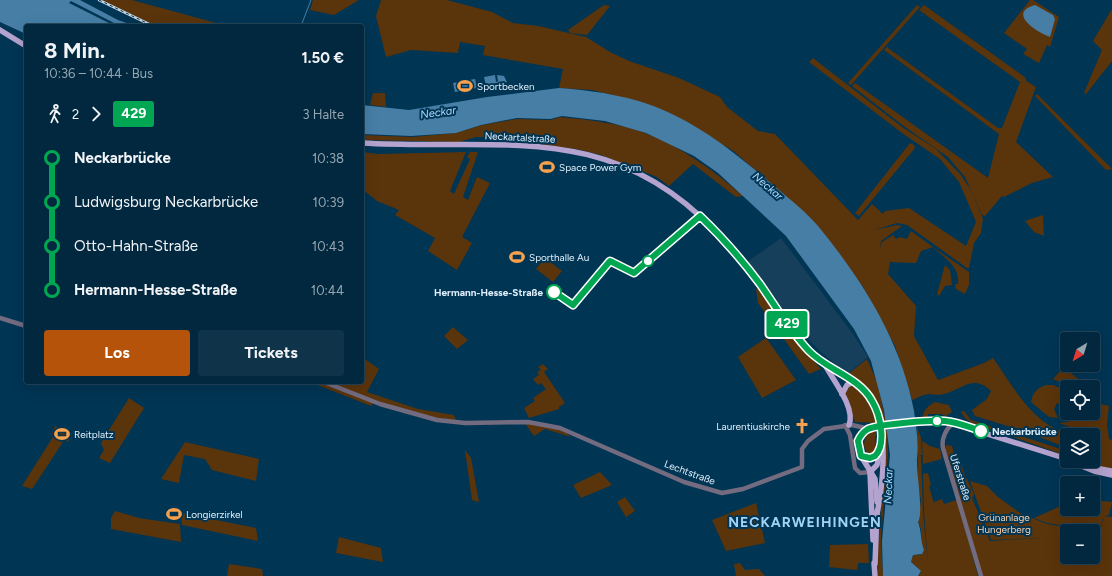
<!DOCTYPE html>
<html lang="de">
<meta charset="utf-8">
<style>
body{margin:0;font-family:Figtree,sans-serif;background:#0f344a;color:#f1f3f6;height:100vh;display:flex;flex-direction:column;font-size:15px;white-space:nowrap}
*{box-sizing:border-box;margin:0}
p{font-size:13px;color:#96a6b0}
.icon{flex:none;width:22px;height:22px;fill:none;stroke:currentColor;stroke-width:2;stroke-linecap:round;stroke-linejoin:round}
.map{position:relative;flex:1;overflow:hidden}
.sheet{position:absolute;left:24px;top:24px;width:340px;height:360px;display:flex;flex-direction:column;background:#01283f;border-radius:4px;box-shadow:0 4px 16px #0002,0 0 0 1px #234459}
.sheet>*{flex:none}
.badge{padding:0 8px;border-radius:3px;font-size:14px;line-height:26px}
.needle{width:26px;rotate:218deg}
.buttons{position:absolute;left:1060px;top:332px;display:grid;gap:8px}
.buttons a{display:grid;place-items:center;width:40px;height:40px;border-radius:4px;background:#01283f;box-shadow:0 4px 16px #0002,0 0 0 1px #234459;font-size:20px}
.map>.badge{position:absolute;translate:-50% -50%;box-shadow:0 0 0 2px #fff}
.legs{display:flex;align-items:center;gap:6px;height:44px;padding:0 20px;font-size:13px}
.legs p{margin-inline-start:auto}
.overview{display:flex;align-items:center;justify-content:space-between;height:68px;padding:0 20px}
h1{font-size:22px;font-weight:700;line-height:30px}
.primary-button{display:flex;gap:8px;margin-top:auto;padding:8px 20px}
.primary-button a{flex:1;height:46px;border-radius:4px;background:#b45309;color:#fff;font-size:16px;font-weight:700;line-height:46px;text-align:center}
.primary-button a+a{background:#0f344a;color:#f1f3f6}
ul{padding:0 20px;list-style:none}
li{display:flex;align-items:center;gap:14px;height:44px;font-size:15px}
li i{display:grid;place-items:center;width:6px;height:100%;margin:0 5px;background:currentColor}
li i::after{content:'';width:10px;height:10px;margin:-5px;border:3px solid;border-radius:50%;background:#01283f}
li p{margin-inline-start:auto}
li:first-child i{background:linear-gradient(#0000 50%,currentColor 0)}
li:last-child i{background:linear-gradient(currentColor 50%,#0000 0)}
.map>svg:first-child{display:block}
.built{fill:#153f5a}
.green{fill:#5a340b}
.water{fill:#467ea6}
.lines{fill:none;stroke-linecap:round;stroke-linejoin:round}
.stream{stroke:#467ea6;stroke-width:1}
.minor{stroke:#736b80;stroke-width:4.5}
.major{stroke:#b3a3ce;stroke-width:5.5}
.rail-casing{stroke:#c1d5e4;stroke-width:2.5}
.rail{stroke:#013554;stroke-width:1;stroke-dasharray:3;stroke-linecap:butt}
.line-1-casing{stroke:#fff;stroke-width:9}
.line-1{stroke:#00a651;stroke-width:6}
.stop-1-dot{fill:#fff;stroke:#00a651;stroke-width:2}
.labels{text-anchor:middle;stroke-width:4;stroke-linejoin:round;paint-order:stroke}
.poi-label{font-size:10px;fill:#e1f0fc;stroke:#013554;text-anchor:start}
.street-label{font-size:10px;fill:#e1f0fc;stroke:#013554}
.stop-label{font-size:10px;font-weight:bold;fill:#e1f0fc;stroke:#013554;text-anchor:end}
.park-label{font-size:10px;fill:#fcd0ab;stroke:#013554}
.water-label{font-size:11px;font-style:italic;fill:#abdafe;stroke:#013554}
.district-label{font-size:14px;font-weight:bold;letter-spacing:1px;fill:#a1d2f8;stroke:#013554}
</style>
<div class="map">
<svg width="1112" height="576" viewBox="0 0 1112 576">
<rect width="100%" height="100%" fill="#013554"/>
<polygon class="built" points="781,238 853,334 868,357 847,374 822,353 795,326 747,262"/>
<g class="green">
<polygon points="97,0 132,0 227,26 150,26"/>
<polygon points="313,0 359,0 334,15 310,10"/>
<path d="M381,0H447L492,12L513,23L538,26L586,37L610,52L629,61L679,78L720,97L727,107L758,131L775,134L858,220L872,204L883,214L885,211L909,208L966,246L976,222L974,217L959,182L940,159L902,133L809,62L813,58L902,127L936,149L961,175L972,192L983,219L981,233L974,243L969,268H967L907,225L897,223L874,230L897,225L902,226L881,241L880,248L882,242L893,235L896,239L900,237L907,239L911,231L933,247L921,251L916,263L890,262L888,274L916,306L914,336L938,380L984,363L993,358C1015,389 1033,426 1073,435H1067V448L1027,432L975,416L972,410L987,399L991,391C971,372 960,393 939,395C936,395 933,394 930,394C924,394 917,398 912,400L895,346L863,287L817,226L790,200L732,150L647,104L592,90L559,88L563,69L483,55L485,46L460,42L458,53L411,50L386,57L376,16Z"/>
<polygon points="1030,0 1033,0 1059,17 1050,47 1047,45 1039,63 1023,54 1027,49 1004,33"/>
<polygon points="604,5 610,6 587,35 570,33 568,30"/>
<polygon points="917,5 920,7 851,85 848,83"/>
<polygon points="924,5 1026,78 1025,80 1036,87 1016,142 1053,177 1032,183 1004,197 1002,196 985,216 982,215 965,177 948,157 905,127 852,86 855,83 988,178 999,134 884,50 888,46 888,48 998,128 1002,128 1020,82 919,10"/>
<polygon points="1112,9 1112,61 1086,94 1084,93 1102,50 1093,41"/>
<polygon points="373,93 385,93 386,107 370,105"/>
<polygon points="1037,94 1112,169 1106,170 1035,96"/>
<path d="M561,117C589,120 619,123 645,133C682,147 714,171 743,196L736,197L693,164L669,186L657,177L601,155L576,149L516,141L504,137H476L459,142L362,140V135L412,137L456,133L482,125L517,119L550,120Z"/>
<polygon points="910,143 914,145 915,148 859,216 855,213"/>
<polygon points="362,152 378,154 466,152 450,191 454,194 470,159 467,157 470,152 478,152 463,197 468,200 477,177 490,183 462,237 472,243 457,270 428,251 435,238 395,215 399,210 377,201 362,189"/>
<polygon points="1043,215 1044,236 1034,232 1025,221"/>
<path d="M933,247L969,272V285L965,294L956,289L955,284H958C960,266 944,258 933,247Z"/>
<polygon points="545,258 562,271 553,282 536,269"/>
<polygon points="945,265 950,270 952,285 945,286 939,296 937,294"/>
<polygon points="756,289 759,289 802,348 821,369 809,374 758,303"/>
<polygon points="453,327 468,340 457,349 444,336"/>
<polygon points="766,338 796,380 762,398 738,357"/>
<polygon points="362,357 379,369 367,392 418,409 454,415 456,420 437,418 375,401 371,406 310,382 362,382"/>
<path d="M867,359L877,382L886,422L883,423C877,397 871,388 848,374Z"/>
<polygon points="543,364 548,369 544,372 565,403 559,407 559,409 529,418 524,408 535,401 533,398 546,389 541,383 538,385 533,379 539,375 537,372 541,370 538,367"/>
<polygon points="1062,369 1068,371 1089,387 1073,387 1053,379"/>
<path d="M851,385C865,394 872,407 876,423L855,422L844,393Z"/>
<path d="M1046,385H1053L1067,391V408L1057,403L1054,409L1058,418L1049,417L1031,402C1033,392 1037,388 1046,385Z"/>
<polygon points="129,398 144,408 110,463 99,458 104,450 101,443"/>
<path d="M935,402L949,405L952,412L946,416L941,414H928V418H922C924,409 928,406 935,402Z"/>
<polygon points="1093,402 1109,406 1107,424 1109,439 1112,440 1112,470 1082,461 1093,461 1093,455 1098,451 1099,443 1093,435 1059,423 1078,420 1082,413 1093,413"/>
<polygon points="964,411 971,420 1067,451 1067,456 970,422 965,418 961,412"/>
<path d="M524,422C539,424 560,426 571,437L545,429L534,436Z"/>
<polygon points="55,426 72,434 68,442 52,434"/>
<polygon points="917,426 921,438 922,455 919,455 921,456 923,512 928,566 924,512 923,474 928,473 931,485 929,486 935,507 943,504 935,507 934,502 942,499 944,504 957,500 978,576 918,576 921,572 911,562 913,555 920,555 924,550 921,543 921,529 918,522 921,500 918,486"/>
<polygon points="887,429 888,453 881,538 883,576 878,576 877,555 884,476 884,430"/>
<path d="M876,431L875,452L872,455C861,451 863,440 869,432Z"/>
<polygon points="53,437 63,442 32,489 22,486"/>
<polygon points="922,441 930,446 940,449 942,459 923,464"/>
<polygon points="185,442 259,459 256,481 212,470 205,459 184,455 179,483 161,479"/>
<polygon points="946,445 952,446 954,454 958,454 964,473 974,494 972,498 990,541 1040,538 991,540 970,481 987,486 998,497 1020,513 1047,524 1092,531 1067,531 1067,557 1093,557 1093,531 1100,532 1104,516 1099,531 1047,523 1034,518 1063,505 1066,490 1067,509 1093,509 1093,500 1112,502 1109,515 1104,516 1112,517 1112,576 982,576 946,451"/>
<polygon points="465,450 471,458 479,502 472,500"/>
<polygon points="600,472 612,485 581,498 573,485"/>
<polygon points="625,497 635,511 626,517 617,502"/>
<polygon points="756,503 765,543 726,551 712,520"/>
<polygon points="115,511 139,518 180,524 181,542 111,529 111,518"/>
<polygon points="181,513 256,528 258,541 182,525"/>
<polygon points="339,537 381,548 383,562 336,553"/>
<polygon points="868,544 869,563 858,563 857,570 829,567 830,545"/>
<polygon points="740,563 745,570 759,569 765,576 736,576 734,564"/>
<polygon points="229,564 262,569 263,576 227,576"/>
</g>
<g class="water">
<polygon points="0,0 80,0 118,20 135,26 115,26 116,24 71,1 69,3 115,26 26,26 26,34 0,22"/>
<path d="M1035,5L1053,15L1055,19L1050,37C1038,33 1006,13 1035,5Z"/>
<polygon points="495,75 496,82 498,81 497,75 504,76 507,82 486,86 484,77"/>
<polygon points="475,79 477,88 455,92 453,83"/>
<path d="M559,88C599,91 638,97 674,115C713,134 746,162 779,190C792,201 807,213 818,226C863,281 901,341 914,411C916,427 919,442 917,458C916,473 924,513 918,522C922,532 920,540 924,550L922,554L913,555L911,562L921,571L918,576H883L882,541L890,455L884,410L871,361L854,329L786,236L718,173L694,156L646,133L605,121L562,116L550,119L517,118L481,125L456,133L411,136L362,134V105L409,110L487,97Z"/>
</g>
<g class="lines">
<polyline class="stream" points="301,26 311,0"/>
<g class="minor">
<polyline points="0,318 26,326"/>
<polyline points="324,382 380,404 437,420 465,423 528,422 560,428 684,482 722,493 743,489 802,467 802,449 808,441 824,429 852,425 870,429"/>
<path d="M953,423C946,429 941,439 943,448L981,576"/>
<polyline points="845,425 850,435 855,468 860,473 870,472"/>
</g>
<g class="major">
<polyline points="0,30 26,46"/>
<path d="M362,143C499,151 609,119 715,231C752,269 776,315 810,352C826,366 845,374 861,387C891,412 884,479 877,514"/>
<path d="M825,365C833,380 856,408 849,425"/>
<polyline points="842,394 847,385 853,382"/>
<polyline points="861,456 870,458 875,456 879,447"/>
<polyline points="1064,459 1094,471 1112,475"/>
<polyline points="1095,468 1112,471"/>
<polyline points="870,472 877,465 880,452"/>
<polyline points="870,473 873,540"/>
<polyline points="877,502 875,479 861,456 858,445 861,434 867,430 874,428 927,421 946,421 1067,459"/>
<polyline points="874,563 875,576"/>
<polyline points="875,564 877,511"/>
</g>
<defs>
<polyline id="rail" points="99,0 153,26"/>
</defs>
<use href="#rail" class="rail-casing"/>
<use href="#rail" class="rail"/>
</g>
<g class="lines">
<defs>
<path id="line-1" d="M554,292L573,305L610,261L634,273L700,216C722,237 742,260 760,284C776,307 790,331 809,351C827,370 859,377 872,401C880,414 887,444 875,456L870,458L861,456L858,441C860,436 863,432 868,429C880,424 931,420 945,421C957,422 969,427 981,431"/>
</defs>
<use href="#line-1" class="line-1-casing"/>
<use href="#line-1" class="line-1"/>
</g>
<defs>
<symbol id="stadium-bare" viewBox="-9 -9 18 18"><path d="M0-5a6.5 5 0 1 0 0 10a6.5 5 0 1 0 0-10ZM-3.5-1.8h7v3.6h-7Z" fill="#f8a04b" stroke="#013554" stroke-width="2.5" paint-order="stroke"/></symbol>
<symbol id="church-bare" viewBox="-9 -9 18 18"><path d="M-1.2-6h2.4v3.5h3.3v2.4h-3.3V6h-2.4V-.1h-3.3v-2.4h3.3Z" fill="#f8a04b" stroke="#013554" stroke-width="2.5" paint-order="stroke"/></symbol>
</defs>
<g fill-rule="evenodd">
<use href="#stadium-bare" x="454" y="75" width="22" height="22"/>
<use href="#stadium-bare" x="536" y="156" width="22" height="22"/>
<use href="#stadium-bare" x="506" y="246" width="22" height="22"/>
<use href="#church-bare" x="791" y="415" width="22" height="22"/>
<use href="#stadium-bare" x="51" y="423" width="22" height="22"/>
<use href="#stadium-bare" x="163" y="503" width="22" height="22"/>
</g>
<g class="stop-1-dot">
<circle cx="648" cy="261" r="5"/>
<circle cx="554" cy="292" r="7"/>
<circle cx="937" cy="421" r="5"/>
<circle cx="981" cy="431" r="7"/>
</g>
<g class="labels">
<g class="poi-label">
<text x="477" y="90">Sportbecken</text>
<text x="559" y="171">Space Power Gym</text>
<text x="529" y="261">Sporthalle Au</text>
<text x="790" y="430" text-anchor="end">Laurentiuskirche</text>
<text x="74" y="438">Reitplatz</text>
<text x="186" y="518">Longierzirkel</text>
</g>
<g class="street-label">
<text transform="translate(520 137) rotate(3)" y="4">Neckartalstraße</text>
<text transform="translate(690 472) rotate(20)" y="4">Lechtstraße</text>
<text transform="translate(961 477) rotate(72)" y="4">Uferstraße</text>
</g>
<g class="stop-label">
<text x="543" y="296">Hermann-Hesse-Straße</text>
<text x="992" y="435" text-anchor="start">Neckarbrücke</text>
</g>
<g class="park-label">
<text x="1004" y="521">Grünanlage<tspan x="1004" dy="12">Hungerberg</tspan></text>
</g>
<g class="water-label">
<text transform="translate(438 112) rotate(-8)" y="4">Neckar</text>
<text transform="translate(768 186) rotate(41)" y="4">Neckar</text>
<text transform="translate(888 486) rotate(-88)" y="4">Neckar</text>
</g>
<g class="district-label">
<text x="805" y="527">NECKARWEIHINGEN</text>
</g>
</g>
</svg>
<div class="buttons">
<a><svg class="needle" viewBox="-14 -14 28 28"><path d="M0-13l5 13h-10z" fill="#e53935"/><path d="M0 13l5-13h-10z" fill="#96a6b0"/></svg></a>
<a><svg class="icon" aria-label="locate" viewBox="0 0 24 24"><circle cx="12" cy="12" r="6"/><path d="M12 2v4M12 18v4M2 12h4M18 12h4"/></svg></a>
<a><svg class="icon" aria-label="layers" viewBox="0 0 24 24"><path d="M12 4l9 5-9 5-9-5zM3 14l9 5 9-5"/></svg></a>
<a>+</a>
<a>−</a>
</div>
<b class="badge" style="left:787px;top:324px;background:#00a651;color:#fff">429</b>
<section class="sheet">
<div class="overview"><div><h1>8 Min.</h1><p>10:36 – 10:44 · Bus</p></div><b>1.50 €</b></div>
<div class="legs"><svg class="icon" aria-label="walk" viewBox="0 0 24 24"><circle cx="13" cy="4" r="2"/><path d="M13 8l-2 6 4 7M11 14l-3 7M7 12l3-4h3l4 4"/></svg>2<svg class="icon" aria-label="forward" viewBox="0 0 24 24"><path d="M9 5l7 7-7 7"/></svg><b class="badge" style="background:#00a651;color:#fff">429</b><p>3 Halte</p></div>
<ul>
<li><i style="color:#00a651"></i><b>Neckarbrücke</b><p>10:38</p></li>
<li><i style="color:#00a651"></i><span>Ludwigsburg Neckarbrücke</span><p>10:39</p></li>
<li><i style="color:#00a651"></i><span>Otto-Hahn-Straße</span><p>10:43</p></li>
<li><i style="color:#00a651"></i><b>Hermann-Hesse-Straße</b><p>10:44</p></li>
</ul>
<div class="primary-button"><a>Los</a><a>Tickets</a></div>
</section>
</div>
